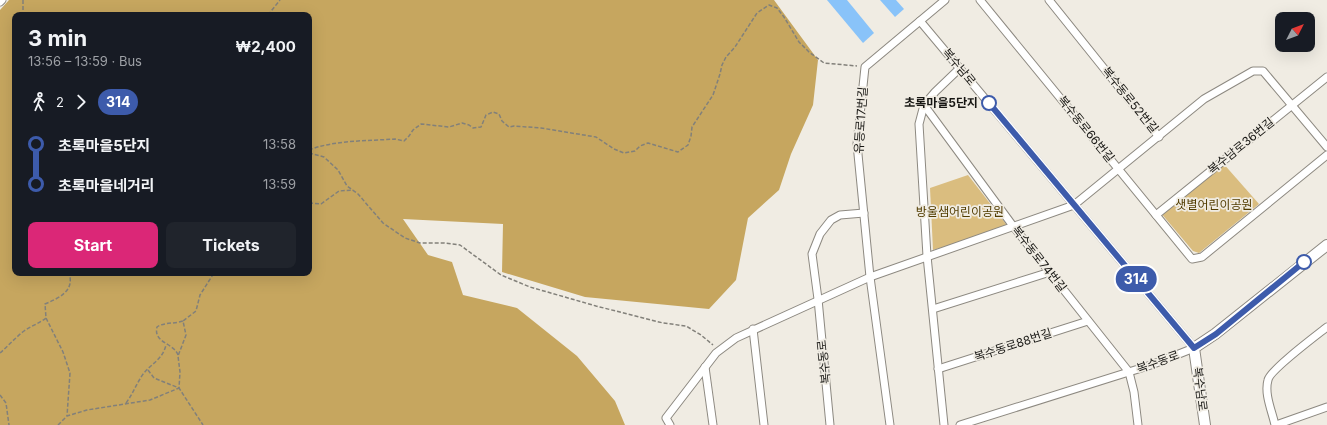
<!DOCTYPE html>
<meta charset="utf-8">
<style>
body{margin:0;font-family:Inter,"Noto Sans KR",sans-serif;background:#20242c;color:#f1f3f6;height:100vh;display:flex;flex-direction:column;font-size:15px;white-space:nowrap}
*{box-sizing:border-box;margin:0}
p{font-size:13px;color:#9ea1a6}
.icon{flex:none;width:22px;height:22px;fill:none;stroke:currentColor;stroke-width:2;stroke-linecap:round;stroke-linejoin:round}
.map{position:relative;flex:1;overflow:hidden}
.sheet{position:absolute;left:12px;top:12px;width:300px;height:264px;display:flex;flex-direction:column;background:#171b24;border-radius:8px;box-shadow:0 4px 16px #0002}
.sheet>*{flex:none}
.badge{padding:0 8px;border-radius:13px;font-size:14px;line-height:26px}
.needle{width:26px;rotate:48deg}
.buttons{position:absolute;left:1275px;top:12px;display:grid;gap:8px}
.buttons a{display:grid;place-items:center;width:40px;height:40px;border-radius:8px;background:#171b24;box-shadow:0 4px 16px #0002;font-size:20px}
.map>.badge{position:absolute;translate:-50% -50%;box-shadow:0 0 0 2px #fff}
.legs{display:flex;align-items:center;gap:6px;height:44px;padding:0 16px;font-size:13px}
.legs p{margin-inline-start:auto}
.headline{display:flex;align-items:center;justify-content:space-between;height:68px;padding:0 16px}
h1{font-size:22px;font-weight:700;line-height:30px}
.action{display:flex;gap:8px;margin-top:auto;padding:8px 16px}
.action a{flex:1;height:46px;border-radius:8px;background:#db2777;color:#fff;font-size:16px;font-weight:700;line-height:46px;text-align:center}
.action a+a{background:#20242c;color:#f1f3f6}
ul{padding:0 16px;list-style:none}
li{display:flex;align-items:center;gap:14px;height:40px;font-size:15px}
li i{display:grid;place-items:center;width:6px;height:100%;margin:0 5px;background:currentColor}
li i::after{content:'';width:10px;height:10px;margin:-5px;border:3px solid;border-radius:50%;background:#171b24}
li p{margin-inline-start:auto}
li:first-child i{background:linear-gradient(#0000 50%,currentColor 0)}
li:last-child i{background:linear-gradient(currentColor 50%,#0000 0)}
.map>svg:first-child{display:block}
.green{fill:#dabd7f}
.forest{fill:#c6a65f;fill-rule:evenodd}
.building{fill:#89c3f9}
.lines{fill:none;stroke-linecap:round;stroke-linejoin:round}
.street-casing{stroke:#8d8981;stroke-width:9}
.secondary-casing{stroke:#8d8981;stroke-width:12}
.path{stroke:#82807a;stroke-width:1.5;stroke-dasharray:4 2;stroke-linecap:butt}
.street{stroke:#fff;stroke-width:7}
.secondary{stroke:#fff;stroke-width:10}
.line-1-casing{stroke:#fff;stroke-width:9}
.line-1{stroke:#3d5bab;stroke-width:6}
.stop-1-dot{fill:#fff;stroke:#3d5bab;stroke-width:2}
.labels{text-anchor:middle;stroke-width:3.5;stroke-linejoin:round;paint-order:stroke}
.street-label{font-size:12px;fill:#171613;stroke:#f0ece3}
.stop-label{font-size:12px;font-weight:bold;fill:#171613;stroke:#f0ece3;text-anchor:end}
.park-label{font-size:12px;fill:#513c00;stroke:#f0ece3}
</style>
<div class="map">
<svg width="1327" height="425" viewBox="0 0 1327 425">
<rect width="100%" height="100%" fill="#f0ece3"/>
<g class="green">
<polygon points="1222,162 1259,204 1199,253 1193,251 1160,212"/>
<polygon points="968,175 1009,228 933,250 930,188"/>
</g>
<path class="forest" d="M9,0H774L818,60L813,105L791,154L779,190L748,218L736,280L709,309L585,297L502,272L503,224L403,219L428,255L452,262L463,295L517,308L577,356L615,401L625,425H0V10ZM15,15H309V273H15Z"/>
<g class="building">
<polygon points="827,0 847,0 874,33 863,43"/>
<polygon points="880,0 896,0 904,9 895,17"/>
</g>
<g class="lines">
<defs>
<g id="street">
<polyline points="980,0 1192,259 1202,257 1327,155"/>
<polyline points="1049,0 1159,137"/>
<polyline points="0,2 2,0"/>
<polyline points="920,21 1194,348 1151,365 960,425"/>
<polyline points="924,105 1013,226 1129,372 1134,392 1138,425"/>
<polyline points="1156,215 1327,77"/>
<polyline points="933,309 1050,272"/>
<polyline points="753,329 764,425"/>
<polyline points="705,367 713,425"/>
<polyline points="938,369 1088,321"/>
<polyline points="670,425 666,418 716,353 736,338 870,277 1074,205 1204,99 1253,71 1263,71 1327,147"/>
<polyline points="830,425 818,299 812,254 820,234 831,220 840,215 864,213"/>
<polyline points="890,425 870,277 857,144 865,67 945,0"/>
<polyline points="944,425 927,256 919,124 924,105 935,92 960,68"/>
<path d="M1275,425C1272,411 1264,394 1268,380C1270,370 1317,335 1327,327"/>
<polyline points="1276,425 1327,407"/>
</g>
<polyline id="secondary" points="1205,425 1194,348 1215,334 1327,245"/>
</defs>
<use href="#street" class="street-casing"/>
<use href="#secondary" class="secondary-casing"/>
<g class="path">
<polyline points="23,0 23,15"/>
<polyline points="268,15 280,0"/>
<path d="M309,150C334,140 368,141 395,139L404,141L409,136L413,130L421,124L449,127L462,123L469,125L473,128L481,127L486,115L493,112L499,114L502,121L509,127L514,126L541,128L596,137L614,149L624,153L635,151L640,146L648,143L678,152L688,145L691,136L692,127L713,95L720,74L722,65L726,57L735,47L757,13L769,5L777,8L784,17L799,42L809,52L824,63L857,66"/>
<polyline points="309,153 324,157 338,170 347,186 358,194 383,223 405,238 420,243 444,243 460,245 501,275 530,287 596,306 663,323 686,326 701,335 713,345"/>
<polyline points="309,203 321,204 339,191 353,190"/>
<polyline points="46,318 63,352 70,373 67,416"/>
<path d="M0,353C8,346 15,338 24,331C31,326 40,323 46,318L45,304C59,298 75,291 69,273"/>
<path d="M178,355C174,343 153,343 157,327C164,322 175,324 183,321"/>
<polyline points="148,370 154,378 179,388 203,425"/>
<polyline points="0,395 6,403 9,425"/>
<path d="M126,403C132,395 135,387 140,379C147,365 162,362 166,345"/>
<polyline points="58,425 67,416 87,410 150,400 179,388 180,372 178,356 186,335 183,321 196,311 200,295 214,273"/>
</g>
<use href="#street" class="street"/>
<use href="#secondary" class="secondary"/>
</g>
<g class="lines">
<defs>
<polyline id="line-1" points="989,103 1194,348 1216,334 1304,262"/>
</defs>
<use href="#line-1" class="line-1-casing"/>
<use href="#line-1" class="line-1"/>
</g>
<g class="stop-1-dot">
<circle cx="989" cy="103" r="7"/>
<circle cx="1304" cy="262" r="7"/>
</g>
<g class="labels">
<g class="street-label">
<text transform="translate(959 67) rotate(50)" y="4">복수남로</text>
<text transform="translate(1130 100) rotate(51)" y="4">복수동로52번길</text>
<text transform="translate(861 120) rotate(-86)" y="4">유등로17번길</text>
<text transform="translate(1086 129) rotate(51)" y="4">복수동로66번길</text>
<text transform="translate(1241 146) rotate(-39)" y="4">복수남로36번길</text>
<text transform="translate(1039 259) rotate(52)" y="4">복수동로74번길</text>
<text transform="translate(1013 345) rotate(-18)" y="4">복수동로88번길</text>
<text transform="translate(824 362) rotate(-96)" y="4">복수동로</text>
<text transform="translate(1158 362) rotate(-20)" y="4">복수동로</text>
<text transform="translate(1200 389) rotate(83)" y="4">복수남로</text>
</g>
<g class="stop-label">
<text x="978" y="107">초록마을5단지</text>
</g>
<g class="park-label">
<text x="1214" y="209">샛별어린이공원</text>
<text x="960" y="216">방울샘어린이공원</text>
</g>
</g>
</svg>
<div class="buttons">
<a><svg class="needle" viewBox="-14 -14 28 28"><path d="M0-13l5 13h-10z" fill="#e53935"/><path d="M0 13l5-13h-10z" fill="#9ea1a6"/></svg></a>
</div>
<b class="badge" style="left:1136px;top:279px;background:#3d5bab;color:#fff">314</b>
<section class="sheet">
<div class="headline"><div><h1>3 min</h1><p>13:56 – 13:59 · Bus</p></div><b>₩2,400</b></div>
<div class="legs"><svg class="icon" aria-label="walk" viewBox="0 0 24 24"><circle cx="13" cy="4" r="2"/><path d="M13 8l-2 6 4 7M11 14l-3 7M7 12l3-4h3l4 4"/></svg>2<svg class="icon" aria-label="forward" viewBox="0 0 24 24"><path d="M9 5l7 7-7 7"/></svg><b class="badge" style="background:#3d5bab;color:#fff">314</b></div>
<ul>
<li><i style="color:#3d5bab"></i><b>초록마을5단지</b><p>13:58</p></li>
<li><i style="color:#3d5bab"></i><b>초록마을네거리</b><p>13:59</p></li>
</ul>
<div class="action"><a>Start</a><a>Tickets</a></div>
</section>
</div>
